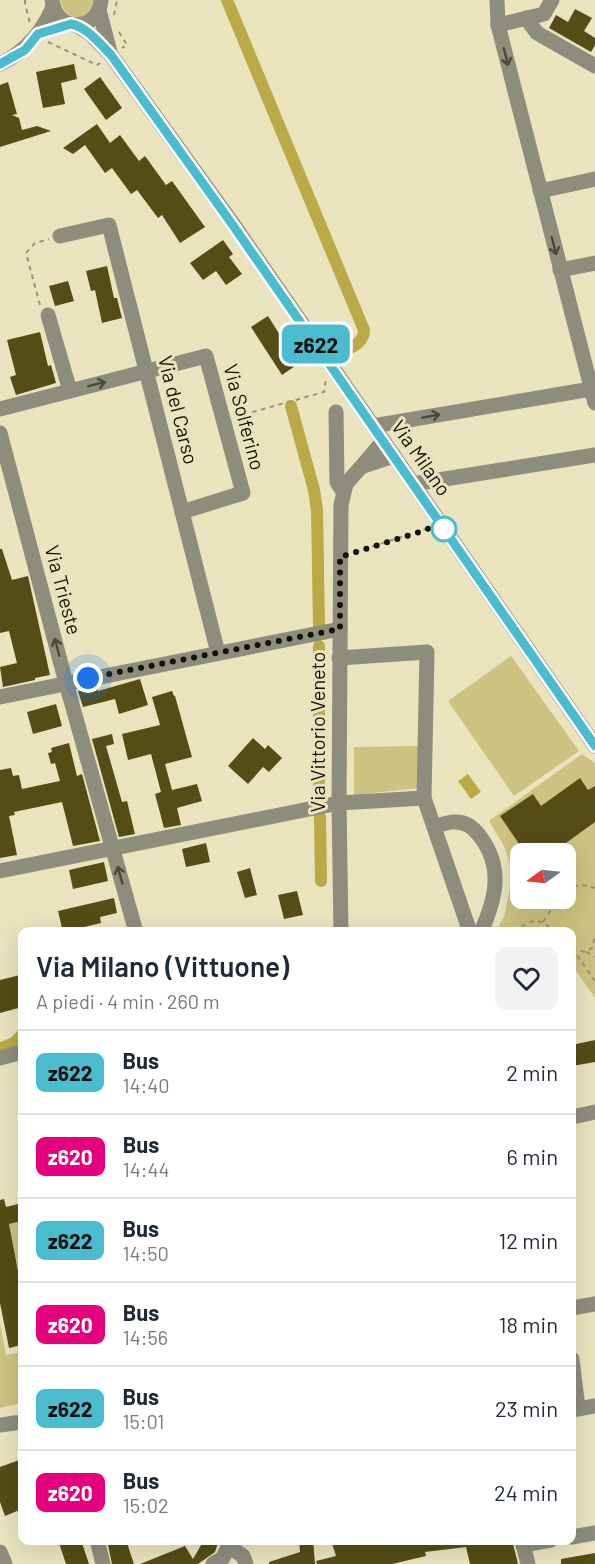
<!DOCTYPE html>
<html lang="it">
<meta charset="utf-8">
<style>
body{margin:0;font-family:Barlow,sans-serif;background:#f2f2f3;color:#1f2937;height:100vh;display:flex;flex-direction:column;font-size:22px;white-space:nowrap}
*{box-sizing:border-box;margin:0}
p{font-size:20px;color:#747a83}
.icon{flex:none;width:33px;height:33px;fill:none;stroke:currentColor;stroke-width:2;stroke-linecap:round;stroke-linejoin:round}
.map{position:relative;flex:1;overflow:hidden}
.drawer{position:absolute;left:18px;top:927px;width:558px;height:618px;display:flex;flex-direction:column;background:#fff;border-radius:12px;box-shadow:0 6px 24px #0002}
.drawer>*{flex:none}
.badge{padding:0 12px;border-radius:9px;font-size:21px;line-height:39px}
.needle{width:39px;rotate:255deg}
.controls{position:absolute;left:510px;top:843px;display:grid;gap:12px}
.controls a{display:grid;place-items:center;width:66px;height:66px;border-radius:12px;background:#fff;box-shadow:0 6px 24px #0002;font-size:30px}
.you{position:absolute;width:30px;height:30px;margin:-15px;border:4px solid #fff;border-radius:50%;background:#1a73e8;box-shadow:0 0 0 9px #1a73e833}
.map>.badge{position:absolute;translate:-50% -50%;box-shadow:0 0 0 3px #fff}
.round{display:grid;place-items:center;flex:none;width:63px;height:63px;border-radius:12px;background:#f2f2f3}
.overview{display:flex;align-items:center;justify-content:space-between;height:102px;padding:0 18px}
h1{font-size:28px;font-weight:600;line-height:45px}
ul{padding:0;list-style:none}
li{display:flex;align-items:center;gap:18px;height:84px;padding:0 18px;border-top:2px solid #e0e1e3}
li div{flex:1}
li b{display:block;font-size:22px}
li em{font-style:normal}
li .badge{min-width:66px;font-weight:700;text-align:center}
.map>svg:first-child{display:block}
.green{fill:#cdc27f;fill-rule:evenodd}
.water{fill:#baa944}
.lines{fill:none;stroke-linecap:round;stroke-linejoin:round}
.canal{stroke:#baa944;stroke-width:12}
.building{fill:#564d16}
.path{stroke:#999478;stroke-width:2;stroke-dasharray:4.5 4.5;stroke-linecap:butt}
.minor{stroke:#8e8c7c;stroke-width:15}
.oneway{stroke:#4b483b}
.line-casing{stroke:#fff;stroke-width:14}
.line{stroke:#4bbccd;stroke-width:9}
.walk{stroke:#141105;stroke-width:6;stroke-dasharray:0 10.8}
.stop-dot{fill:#fff;stroke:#4bbccd;stroke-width:3}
.labels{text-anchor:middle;stroke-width:6;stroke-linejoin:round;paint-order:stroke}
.street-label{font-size:20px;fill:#141105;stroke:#e9e3be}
</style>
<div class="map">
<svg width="595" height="1564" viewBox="0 0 595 1564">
<rect width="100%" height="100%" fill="#e9e3be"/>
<g class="green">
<path d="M60,0H93C90,24 65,22 60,0Z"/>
<polygon points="511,656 579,751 514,796 448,701"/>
<polygon points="420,746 420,788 354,795 354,747"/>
<path d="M582,754L595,763V998L572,965V932L496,931L504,917L513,874L505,848L489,821ZM520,854H566V898H520Z"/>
<polygon points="22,1221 22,1292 9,1224"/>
<polygon points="0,1323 6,1355 22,1352 22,1403 0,1408"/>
</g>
<polygon class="water" points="468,774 481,792 471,799 458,781"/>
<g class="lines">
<g class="canal">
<path d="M227,0L364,330C364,344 349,348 338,355"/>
<polyline points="291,406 314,490 317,510 319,626"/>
<polyline points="319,646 319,798"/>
<polyline points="320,817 321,881"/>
<polyline points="1,1048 14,1043 22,1035"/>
</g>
</g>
<g class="building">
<polygon points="575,9 592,18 584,31 595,38 595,45 591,52 549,28 556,15 568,22"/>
<polygon points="74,64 77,79 61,83 65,104 43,108 36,72"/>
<polygon points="100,77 122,108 106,120 84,89"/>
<polygon points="8,82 17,114 12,115 19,118 22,130 37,126 51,131 0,147 0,85"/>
<polygon points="97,124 110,143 120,135 139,161 145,156 166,185 172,181 205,227 180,243 162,215 158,218 137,190 131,194 112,168 105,173 85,145 73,154 63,148"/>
<polygon points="223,240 233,254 229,257 242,274 226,285 216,271 203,280 190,263"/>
<polygon points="107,266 114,298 117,298 122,318 102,323 95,290 91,291 86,271"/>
<polygon points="68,281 74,301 55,306 49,286"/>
<polygon points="268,316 298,364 282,375 251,327"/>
<polygon points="40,332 48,366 51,365 56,383 16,395 10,377 16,375 7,340"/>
<polygon points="0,549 2,549 12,580 28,576 50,675 35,678 35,680 3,687 0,667 17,663 9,631 0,633"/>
<polygon points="140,679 148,705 119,714 115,699 83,707 78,691 98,687 98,691"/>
<polygon points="172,691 174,696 175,696 192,757 165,764 172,790 197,784 202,801 177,808 181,825 164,828 155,794 161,792 151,754 128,760 122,734 160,725 152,697"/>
<polygon points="56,704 62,726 33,734 27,712"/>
<polygon points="112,734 114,744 106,746 122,802 127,801 135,834 119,837 92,739"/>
<polygon points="253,738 265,749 268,745 282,758 269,772 263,767 248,784 228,766"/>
<polygon points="69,743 77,776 82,774 100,841 73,846 62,802 14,812 15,815 9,816 17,855 0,858 0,770 11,768 13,776 19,775 22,789 60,781 55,763 51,764 48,753 52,752 51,748"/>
<polygon points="580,778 588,790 595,786 595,822 566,843 573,854 526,854 500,816 533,794 541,806"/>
<polygon points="206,843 210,862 186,867 182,849"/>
<polygon points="104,862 108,881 73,889 69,870"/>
<polygon points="250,868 257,895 245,898 237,872"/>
<polygon points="297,891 303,915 284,919 278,895"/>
<polygon points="114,898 117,913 100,917 101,923 63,932 58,911"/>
<polygon points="20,975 22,985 22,1007 0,1013 0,980"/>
<polygon points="595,1040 595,1062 572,1066 572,1045"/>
<polygon points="4,1199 6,1207 22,1203 22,1221 9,1224 22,1292 22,1345 9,1348 0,1303 0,1200"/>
<polygon points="22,1459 22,1509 5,1516 0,1502 0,1467"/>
<polygon points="58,1540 81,1540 89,1564 66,1564"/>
<polygon points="107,1540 126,1540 134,1564 112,1564"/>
<polygon points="204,1540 219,1540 215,1552 198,1564 140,1564 185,1546 193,1559"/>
<polygon points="299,1540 313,1540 315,1564 269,1564 269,1562 300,1552"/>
<polygon points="331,1540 512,1540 518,1564 470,1564 466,1547 425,1552 426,1556 392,1564 317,1564 316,1561 336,1556"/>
<polygon points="595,1553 595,1564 561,1564 561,1559"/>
</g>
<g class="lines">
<g class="path">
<polyline points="25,0 25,4 30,23"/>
<polyline points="114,15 117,0"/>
<polyline points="119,32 127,45 122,48"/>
<polyline points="48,42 97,65 100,63"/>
<polyline points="40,305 26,253 35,243 49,239"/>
<polyline points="235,417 324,392 326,379"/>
<polyline points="355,552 429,528"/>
<path d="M566,892C576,884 583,884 595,888"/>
<polyline points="543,922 559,898"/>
<path d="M514,932C532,920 538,915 555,932"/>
<polyline points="572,948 595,981"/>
<polyline points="572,949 586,952 593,947 595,935"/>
<polyline points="586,952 595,957"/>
</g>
<g class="minor">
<path d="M52,0C56,33 98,33 101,0"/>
<polyline points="497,0 498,25 595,403"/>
<polyline points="99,10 110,52"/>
<polyline points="526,18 537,33 595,66"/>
<polyline points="76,25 89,33 111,55 233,224 595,746"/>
<polyline points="498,25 544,14 552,0"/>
<path d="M0,64C25,52 42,33 53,7"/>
<polyline points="540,191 595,179"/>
<polyline points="60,236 109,225 218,653"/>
<polyline points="560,270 595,263"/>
<polyline points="48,315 70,391"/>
<polyline points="0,409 206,356 243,493 182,512"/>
<polyline points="336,412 337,482 343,492"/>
<polyline points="373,426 591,389"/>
<polyline points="0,433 66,683 136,932"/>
<polyline points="383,441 361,467 394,456"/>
<polyline points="413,484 595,455"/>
<polyline points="339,658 427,652 424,798 470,932"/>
<polyline points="0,697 340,629"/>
<path d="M434,827C440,825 450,821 456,822C467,822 473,828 479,835C504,867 496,898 481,932"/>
<polyline points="0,871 339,803 424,798"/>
<polyline points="341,932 339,803 341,505 346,484 361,467"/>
<polyline points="0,1058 22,1052"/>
<polyline points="572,1117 595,1112"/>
<polyline points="572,1308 595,1304"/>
<polyline points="572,1359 578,1408"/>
<polyline points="572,1410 595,1406"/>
<polyline points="0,1425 22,1422"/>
<polyline points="572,1537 595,1533"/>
<polyline points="97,1540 103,1564"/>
<polyline points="522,1540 528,1564"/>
<polyline points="523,1545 551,1540"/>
<polyline points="230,1547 243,1556 246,1564"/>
<polyline points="0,1552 5,1564"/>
<polyline points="213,1564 223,1558 231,1540"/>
</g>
</g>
<defs><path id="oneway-shaft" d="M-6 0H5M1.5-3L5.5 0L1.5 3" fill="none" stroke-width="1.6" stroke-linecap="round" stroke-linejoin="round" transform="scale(1.5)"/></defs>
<g class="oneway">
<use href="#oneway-shaft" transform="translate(506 57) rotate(76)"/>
<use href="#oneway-shaft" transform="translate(554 246) rotate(76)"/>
<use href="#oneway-shaft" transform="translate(97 384) rotate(-14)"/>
<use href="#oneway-shaft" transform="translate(431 416) rotate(-10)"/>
<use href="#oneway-shaft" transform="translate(57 647) rotate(-105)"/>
<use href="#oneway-shaft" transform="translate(120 875) rotate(-106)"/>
</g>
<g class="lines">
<defs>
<path id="line" d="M0,64L25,50L38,34L71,24C87,27 100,44 111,55L232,224L595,746"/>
</defs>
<use href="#line" class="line-casing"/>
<use href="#line" class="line"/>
<polyline class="walk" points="88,678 340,629 340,557 426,530 440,522 444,529"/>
</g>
<circle class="stop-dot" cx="444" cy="529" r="12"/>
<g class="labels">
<g class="street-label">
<text transform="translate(178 410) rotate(76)" y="7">Via del Carso</text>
<text transform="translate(244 417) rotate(75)" y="7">Via Solferino</text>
<text transform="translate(421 458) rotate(55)" y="7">Via Milano</text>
<text transform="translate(63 590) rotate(75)" y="7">Via Trieste</text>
<text transform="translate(318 732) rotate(-90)" y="7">Via Vittorio Veneto</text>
</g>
</g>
</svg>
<div class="controls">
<a><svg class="needle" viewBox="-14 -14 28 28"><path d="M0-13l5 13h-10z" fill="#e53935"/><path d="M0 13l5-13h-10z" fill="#747a83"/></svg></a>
</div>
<div class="you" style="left:88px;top:678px"></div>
<b class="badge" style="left:316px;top:344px;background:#4bbccd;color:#111">z622</b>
<section class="drawer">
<div class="overview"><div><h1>Via Milano (Vittuone)</h1><p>A piedi · 4 min · 260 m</p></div><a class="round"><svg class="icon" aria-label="heart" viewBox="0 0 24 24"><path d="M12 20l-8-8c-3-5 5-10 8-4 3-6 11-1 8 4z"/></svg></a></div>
<ul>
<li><span class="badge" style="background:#4bbccd;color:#111">z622</span><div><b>Bus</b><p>14:40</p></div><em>2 min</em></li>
<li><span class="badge" style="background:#e6007e;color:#fff">z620</span><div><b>Bus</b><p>14:44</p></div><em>6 min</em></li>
<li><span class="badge" style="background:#4bbccd;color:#111">z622</span><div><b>Bus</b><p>14:50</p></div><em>12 min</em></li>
<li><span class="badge" style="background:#e6007e;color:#fff">z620</span><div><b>Bus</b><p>14:56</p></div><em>18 min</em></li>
<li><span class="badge" style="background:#4bbccd;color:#111">z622</span><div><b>Bus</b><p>15:01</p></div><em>23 min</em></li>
<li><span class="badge" style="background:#e6007e;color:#fff">z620</span><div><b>Bus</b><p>15:02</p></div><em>24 min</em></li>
</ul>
</section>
</div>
